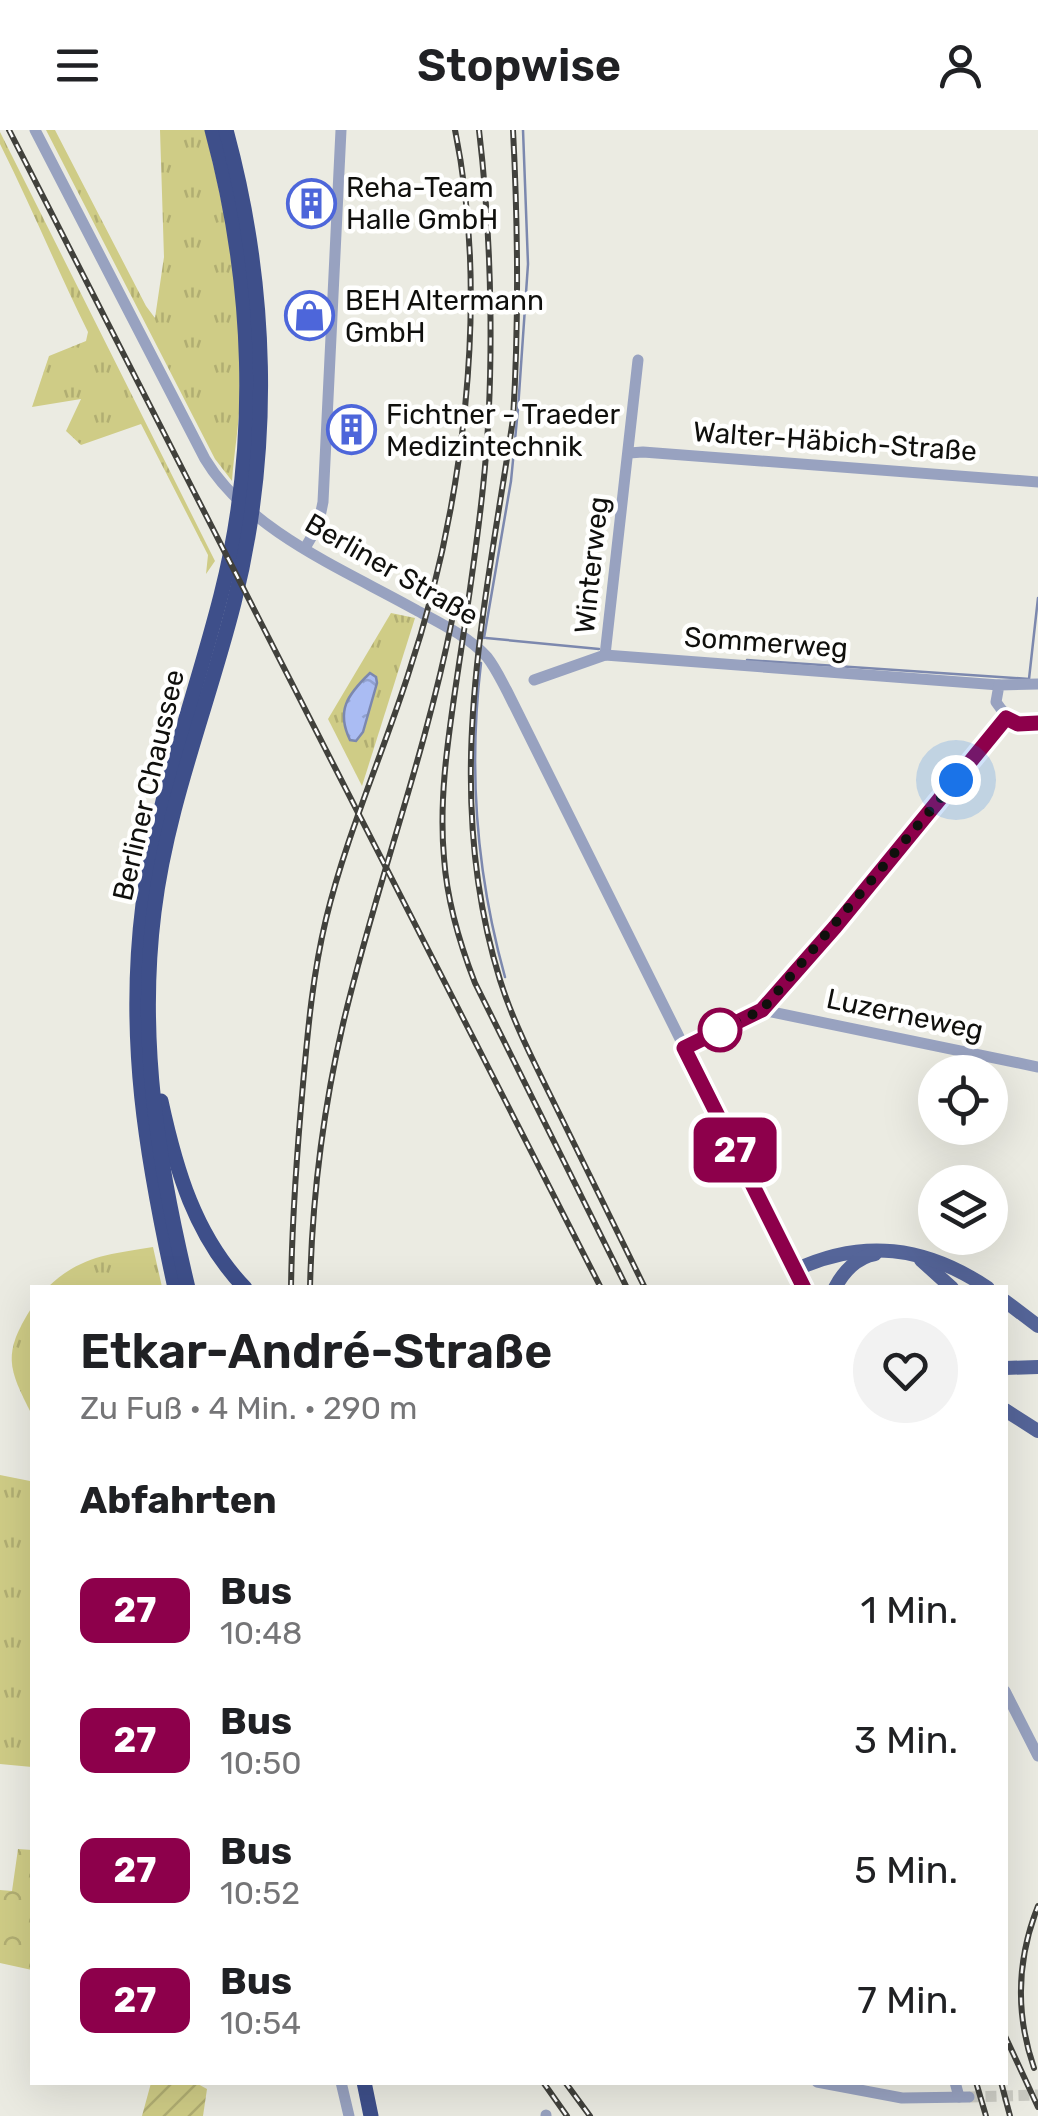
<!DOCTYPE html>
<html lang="de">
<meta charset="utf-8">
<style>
body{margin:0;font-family:Rubik,sans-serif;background:#f2f2f2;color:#202124;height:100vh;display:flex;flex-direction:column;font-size:38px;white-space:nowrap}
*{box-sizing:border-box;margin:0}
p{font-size:32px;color:#757577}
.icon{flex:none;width:55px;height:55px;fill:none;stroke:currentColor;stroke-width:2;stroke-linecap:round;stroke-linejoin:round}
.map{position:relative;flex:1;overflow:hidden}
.drawer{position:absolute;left:30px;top:1155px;width:978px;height:800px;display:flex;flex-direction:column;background:#fff;border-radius:0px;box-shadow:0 10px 40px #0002}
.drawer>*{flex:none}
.badge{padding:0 20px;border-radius:15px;font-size:35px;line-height:65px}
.buttons{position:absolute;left:918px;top:925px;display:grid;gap:20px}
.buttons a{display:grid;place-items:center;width:90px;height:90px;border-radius:50%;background:#fff;box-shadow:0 10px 40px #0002;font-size:50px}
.you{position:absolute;width:50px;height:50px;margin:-25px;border:8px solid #fff;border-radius:50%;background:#1a73e8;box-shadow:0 0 0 15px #1a73e833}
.map>.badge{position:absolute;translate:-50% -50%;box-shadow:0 0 0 5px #fff}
h2{padding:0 50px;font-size:38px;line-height:90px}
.round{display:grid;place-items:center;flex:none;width:105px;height:105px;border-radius:52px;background:#f2f2f2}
.head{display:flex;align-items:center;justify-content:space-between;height:170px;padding:0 50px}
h1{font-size:48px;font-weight:600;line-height:75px}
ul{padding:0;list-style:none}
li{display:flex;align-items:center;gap:30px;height:130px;padding:0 50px}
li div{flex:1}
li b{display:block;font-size:38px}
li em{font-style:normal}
li .badge{min-width:110px;font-weight:700;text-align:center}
header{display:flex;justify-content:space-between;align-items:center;height:130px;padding:0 50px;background:#fff;font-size:45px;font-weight:600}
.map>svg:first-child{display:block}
.grass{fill:url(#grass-tufts)}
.park{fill:url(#park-crowns)}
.garden{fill:url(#garden-furrows)}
.water{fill:url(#water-ripples);stroke:#7c88ae;stroke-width:2.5}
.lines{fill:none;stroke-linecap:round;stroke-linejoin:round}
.stream{stroke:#7c88ae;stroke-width:2.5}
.minor-tunnel{stroke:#cacac2;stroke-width:11;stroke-dasharray:11 5.5;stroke-linecap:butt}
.minor{stroke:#98a2c0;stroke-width:11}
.major{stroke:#556599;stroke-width:14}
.highway{stroke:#3e4f8a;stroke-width:15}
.rail-casing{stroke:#41413c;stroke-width:6}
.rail{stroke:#fffffe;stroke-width:2.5;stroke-dasharray:8;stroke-linecap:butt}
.line-casing{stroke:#fff;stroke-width:22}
.line{stroke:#8d004b;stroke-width:15}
.walk{stroke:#10100d;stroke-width:10;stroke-dasharray:0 18}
.stop-dot{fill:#fff;stroke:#8d004b;stroke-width:5}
.labels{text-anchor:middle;stroke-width:9;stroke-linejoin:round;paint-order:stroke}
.poi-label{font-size:28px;fill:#10100d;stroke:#fffffe;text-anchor:start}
.street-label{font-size:28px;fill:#10100d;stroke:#fffffe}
</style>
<header><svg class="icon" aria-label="menu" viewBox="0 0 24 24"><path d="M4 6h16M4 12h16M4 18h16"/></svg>Stopwise<svg class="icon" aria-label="person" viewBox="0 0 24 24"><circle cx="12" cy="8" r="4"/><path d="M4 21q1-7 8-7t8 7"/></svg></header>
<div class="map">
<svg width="1038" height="1986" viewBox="0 0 1038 1986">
<defs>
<pattern id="grass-tufts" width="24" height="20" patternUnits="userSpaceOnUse" patternTransform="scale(2.5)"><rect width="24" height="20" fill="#cfcc86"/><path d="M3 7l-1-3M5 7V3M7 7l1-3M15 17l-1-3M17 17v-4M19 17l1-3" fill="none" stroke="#b1ae72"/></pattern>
<pattern id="park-crowns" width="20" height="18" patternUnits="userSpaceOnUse" patternTransform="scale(2.5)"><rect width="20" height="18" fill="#cfcc86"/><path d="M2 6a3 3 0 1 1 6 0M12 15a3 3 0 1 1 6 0" fill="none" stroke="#b1ae72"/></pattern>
<pattern id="garden-furrows" width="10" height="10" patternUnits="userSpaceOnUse" patternTransform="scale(2.5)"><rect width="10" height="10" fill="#cfcc86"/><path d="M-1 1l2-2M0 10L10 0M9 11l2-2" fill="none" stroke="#b1ae72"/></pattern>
<pattern id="water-ripples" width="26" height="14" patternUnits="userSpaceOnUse" patternTransform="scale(2.5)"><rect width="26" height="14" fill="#aabcf3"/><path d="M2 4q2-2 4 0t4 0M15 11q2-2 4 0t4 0" fill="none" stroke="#91a1cf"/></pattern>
</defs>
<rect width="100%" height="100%" fill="#ebebe2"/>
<g class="grass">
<path d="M46,0H55L146,176L155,188L164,127L160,0H205C227,87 244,177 240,267C239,296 234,323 232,351L215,329Z"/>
<path d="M0,2L215,431L206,444L208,425L141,294L81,315L66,301L81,269L32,277L49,226L86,211L88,202C57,139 31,76 0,14Z"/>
<polygon points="391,483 415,488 362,656 328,589"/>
<path d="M153,1117L162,1157H48C80,1126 110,1124 153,1117Z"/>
<path d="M32,1177V1285C8,1238 2,1224 32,1177Z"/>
<polygon points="32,1342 32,1637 0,1634 0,1345 30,1351"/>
</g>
<polygon class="park" points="18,1719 32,1720 32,1840 0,1833 0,1760 12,1761"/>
<polygon class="garden" points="151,1953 196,1953 207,1959 203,1986 142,1986"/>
<path class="water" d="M370,543L376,547L377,553L363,602L356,611L350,610C336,581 347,565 370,543Z"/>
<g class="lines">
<g class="stream">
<polyline points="484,508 511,351 518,279 528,134 523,0"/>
<polyline points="486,508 599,519"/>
<polyline points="747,530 1029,549 1038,468"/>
<path d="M481,533C468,641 476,743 505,847"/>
</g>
<polyline class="minor-tunnel" points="969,1967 1038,1965"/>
<g class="minor">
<path d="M35,0L205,329C248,401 345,440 416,480C440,493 469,507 487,527C495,537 501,550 507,561L804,1158"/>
<polyline points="629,323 643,322 1038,352"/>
<polyline points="305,418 318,396 323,372 341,0"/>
<polyline points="605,525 638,230"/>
<polyline points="534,550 605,525 999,555"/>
<path d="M1038,554L999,555L996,572C1008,590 1016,594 1038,593"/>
<polyline points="762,880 1038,937"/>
<polyline points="684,918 762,880 835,797 1006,588"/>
<polyline points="1005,1561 1038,1626"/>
<polyline points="341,1952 349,1986"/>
<polyline points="817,1952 902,1968 969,1967"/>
<polyline points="955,1952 959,1967"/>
<polyline points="546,1985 546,1986"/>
</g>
<g class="major">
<polyline points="921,1130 952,1158"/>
<path d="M795,1140C863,1108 925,1116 988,1158"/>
<path d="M835,1158C843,1142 857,1127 875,1124"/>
<polyline points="1005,1171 1038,1196"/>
<polyline points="1005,1238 1038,1237"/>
<polyline points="1005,1280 1038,1301"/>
</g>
<g class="highway">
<path d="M161,971C176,1040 195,1106 245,1158"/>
<path d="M175,1158C146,1026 126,909 143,774C156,669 195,568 221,465C260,313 253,151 212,0"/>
<path d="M188,1158C158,1033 138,910 154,782C167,676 208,576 234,473C273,318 268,154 226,0"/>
<polyline points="364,1952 371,1986"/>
</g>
<defs>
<g id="rail">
<polyline points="9,0 601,1158"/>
<path d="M479,0C492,111 495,246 483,357C476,425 465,493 455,561C447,616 439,672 444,728C447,771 459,812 475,853L627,1158"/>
<path d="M513,0C518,97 519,192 513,289C485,479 441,660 500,850C514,895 537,938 558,981C587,1040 616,1099 645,1158"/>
<path d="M291,1158C292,1089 297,1021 303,954C308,898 313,843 326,789C346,706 382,626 408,545C463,380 490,172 455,0"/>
<path d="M310,1158C312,1069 323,980 343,894C375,758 425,627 452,490"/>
<polyline points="1005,1906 1038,1977"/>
<path d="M1034,1938C1015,1883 1017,1829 1038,1776"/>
<polyline points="543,1952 567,1986"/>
<polyline points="565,1952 590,1986"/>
<polyline points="976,1952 986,1986"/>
<polyline points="1001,1952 1010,1986"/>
</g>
</defs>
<use href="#rail" class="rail-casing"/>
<use href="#rail" class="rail"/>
</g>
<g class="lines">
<defs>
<polyline id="line" points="804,1158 684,918 762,880 835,797 1006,588 1018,594 1038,593"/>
</defs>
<use href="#line" class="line-casing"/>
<use href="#line" class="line"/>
<polyline class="walk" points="720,900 762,880 956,650"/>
</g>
<defs>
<symbol id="building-ring" viewBox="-11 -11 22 22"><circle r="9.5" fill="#fffffe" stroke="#4d66da" stroke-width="1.5"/><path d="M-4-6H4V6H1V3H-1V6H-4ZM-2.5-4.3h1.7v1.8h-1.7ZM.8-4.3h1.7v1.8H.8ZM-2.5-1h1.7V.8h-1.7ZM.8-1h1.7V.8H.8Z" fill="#4d66da"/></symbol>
<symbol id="shop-ring" viewBox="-11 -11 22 22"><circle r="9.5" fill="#fffffe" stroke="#4d66da" stroke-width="1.5"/><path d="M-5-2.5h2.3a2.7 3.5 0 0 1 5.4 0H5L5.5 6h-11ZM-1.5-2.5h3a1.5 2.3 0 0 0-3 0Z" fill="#4d66da"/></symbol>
</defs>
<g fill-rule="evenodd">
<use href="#building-ring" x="284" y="46" width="55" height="55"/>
<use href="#shop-ring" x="282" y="158" width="55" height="55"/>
<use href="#building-ring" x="324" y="272" width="55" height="55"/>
</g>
<circle class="stop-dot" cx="720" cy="900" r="20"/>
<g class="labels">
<g class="poi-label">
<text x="346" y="67">Reha-Team<tspan x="346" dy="32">Halle GmbH</tspan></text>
<text x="345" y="180">BEH Altermann<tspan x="345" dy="32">GmbH</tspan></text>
<text x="386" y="294">Fichtner - Traeder<tspan x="386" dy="32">Medizintechnik</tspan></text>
</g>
<g class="street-label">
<text transform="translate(835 311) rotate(4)" y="10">Walter-Häbich-Straße</text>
<text transform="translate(591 435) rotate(-84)" y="10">Winterweg</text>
<text transform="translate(392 439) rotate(30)" y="10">Berliner Straße</text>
<text transform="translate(766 512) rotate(4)" y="10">Sommerweg</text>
<text transform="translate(148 655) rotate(-77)" y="10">Berliner Chaussee</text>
<text transform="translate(905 884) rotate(12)" y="10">Luzerneweg</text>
</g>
</g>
</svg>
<div class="buttons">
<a><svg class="icon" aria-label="locate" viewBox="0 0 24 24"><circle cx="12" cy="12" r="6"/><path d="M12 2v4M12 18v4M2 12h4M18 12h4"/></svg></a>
<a><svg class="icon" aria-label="layers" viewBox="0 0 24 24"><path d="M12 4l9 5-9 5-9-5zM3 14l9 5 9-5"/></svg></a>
</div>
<div class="you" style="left:956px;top:650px"></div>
<b class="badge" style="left:735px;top:1020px;background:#8d004b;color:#fff">27</b>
<section class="drawer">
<div class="head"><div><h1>Etkar-André-Straße</h1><p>Zu Fuß · 4 Min. · 290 m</p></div><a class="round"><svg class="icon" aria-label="heart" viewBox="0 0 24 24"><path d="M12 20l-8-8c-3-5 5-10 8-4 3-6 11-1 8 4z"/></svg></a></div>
<h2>Abfahrten</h2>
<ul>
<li><span class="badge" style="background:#8d004b;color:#fff">27</span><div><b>Bus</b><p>10:48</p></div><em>1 Min.</em></li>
<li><span class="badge" style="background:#8d004b;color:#fff">27</span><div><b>Bus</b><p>10:50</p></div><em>3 Min.</em></li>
<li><span class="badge" style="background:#8d004b;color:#fff">27</span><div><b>Bus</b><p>10:52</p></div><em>5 Min.</em></li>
<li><span class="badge" style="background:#8d004b;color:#fff">27</span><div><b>Bus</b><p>10:54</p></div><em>7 Min.</em></li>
</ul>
</section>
</div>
